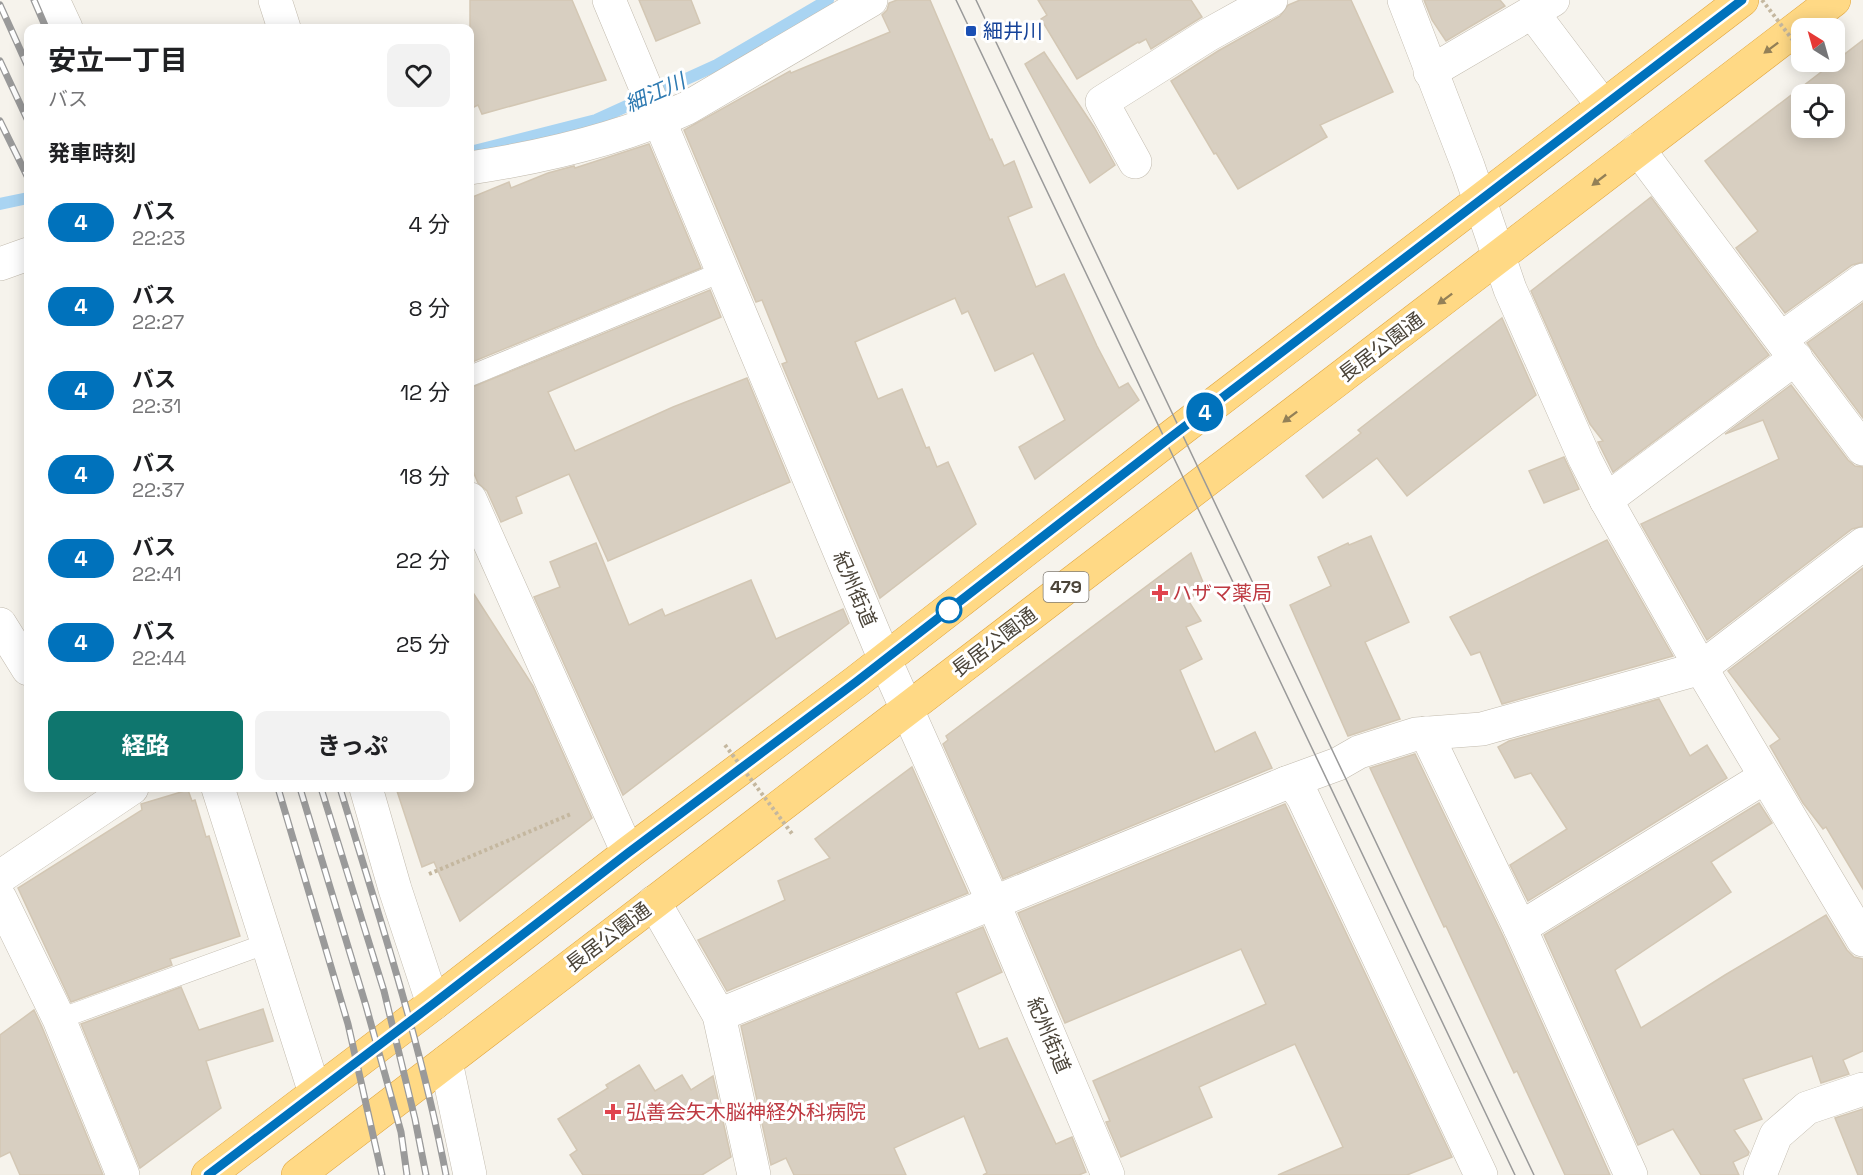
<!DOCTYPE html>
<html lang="ja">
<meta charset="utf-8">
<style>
body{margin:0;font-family:"Space Grotesk","Noto Sans JP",sans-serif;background:#f2f2f2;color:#202124;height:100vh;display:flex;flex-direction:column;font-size:22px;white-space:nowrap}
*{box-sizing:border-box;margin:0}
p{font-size:20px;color:#757577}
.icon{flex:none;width:33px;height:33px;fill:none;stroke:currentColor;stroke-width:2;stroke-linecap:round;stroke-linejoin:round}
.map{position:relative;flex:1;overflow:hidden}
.details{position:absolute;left:24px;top:24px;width:450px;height:768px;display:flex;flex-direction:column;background:#fff;border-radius:12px;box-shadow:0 3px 15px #0003}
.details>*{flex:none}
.badge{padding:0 12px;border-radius:20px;font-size:21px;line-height:39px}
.needle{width:39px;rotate:323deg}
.buttons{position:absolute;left:1791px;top:18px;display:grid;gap:12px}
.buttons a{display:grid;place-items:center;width:54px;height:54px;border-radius:12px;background:#fff;box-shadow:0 3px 15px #0003;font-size:30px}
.map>.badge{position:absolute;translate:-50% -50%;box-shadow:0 0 0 3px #fff}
h2{padding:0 24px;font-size:22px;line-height:54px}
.round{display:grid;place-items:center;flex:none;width:63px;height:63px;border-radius:12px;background:#f2f2f2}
.overview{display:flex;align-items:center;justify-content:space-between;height:102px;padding:0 24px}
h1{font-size:28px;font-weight:700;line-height:45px}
.button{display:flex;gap:12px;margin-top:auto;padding:12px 24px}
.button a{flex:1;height:69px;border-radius:12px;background:#0f766e;color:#fff;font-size:24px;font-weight:700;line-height:69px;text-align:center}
.button a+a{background:#f2f2f2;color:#202124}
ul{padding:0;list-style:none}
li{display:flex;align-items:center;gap:18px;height:84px;padding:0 24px}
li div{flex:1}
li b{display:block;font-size:22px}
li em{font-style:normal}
li .badge{min-width:66px;font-weight:700;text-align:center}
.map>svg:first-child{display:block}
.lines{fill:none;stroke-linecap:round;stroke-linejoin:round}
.stream{stroke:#a9d4f2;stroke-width:12}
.building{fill:#d8cfc1;stroke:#d3c7b4;stroke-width:1.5;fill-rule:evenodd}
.service-casing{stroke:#c2bbae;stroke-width:21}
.minor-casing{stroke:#c2bbae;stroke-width:34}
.trunk-casing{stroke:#e0a43c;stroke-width:34}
.path{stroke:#c4b79f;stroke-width:4;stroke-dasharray:3 3;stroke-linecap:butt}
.service{stroke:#fff;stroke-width:20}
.minor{stroke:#fff;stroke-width:33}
.trunk{stroke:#ffd985;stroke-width:33}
.tram{stroke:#9a9a9a;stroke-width:1.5}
.rail-casing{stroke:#9a9a9a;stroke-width:7}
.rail{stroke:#fff;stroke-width:4.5;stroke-dasharray:14;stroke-linecap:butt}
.path-bridge{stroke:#c4b79f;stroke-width:4;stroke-dasharray:3 3;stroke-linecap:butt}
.oneway{fill:#938057}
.line-casing{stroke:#fff;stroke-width:14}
.line{stroke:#0072bc;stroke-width:9}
.transit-dot{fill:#1a4fb4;stroke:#fff;stroke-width:2}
.health-dot{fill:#e0444e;stroke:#fff;stroke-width:2}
.stop-dot{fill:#fff;stroke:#0072bc;stroke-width:3}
.labels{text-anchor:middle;stroke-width:6;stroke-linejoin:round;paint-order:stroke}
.shield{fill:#fff;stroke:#817c74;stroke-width:1.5}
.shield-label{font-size:18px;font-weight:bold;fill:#4b4439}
.transit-label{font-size:20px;fill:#164399;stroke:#fff;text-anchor:start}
.street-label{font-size:20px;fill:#4b4439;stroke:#fff}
.health-label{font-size:20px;fill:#be3a42;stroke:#fff;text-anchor:start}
.water-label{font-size:21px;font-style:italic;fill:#2e7ab2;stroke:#fff}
</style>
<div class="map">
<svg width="1863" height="1175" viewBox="0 0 1863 1175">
<rect width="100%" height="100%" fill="#f6f3ec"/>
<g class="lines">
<g class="stream">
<polyline points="470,152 596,120 717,65 828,0"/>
<polyline points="0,204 28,198"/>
</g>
</g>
<g class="building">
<polygon points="470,0 572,0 606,80 482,114 478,105 470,109"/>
<polygon points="639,0 691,0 700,23 656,41"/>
<polygon points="897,0 930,0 990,140 992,139 1004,166 1014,161 1032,207 1008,217 1036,287 1064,274 1097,346 1119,388 1128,383 1139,400 1035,479 1019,447 1065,420 1033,353 995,371 968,311 962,314 955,298 855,342 878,399 902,389 926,448 929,447 937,467 948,462 976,524 880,598 782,364 787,362 762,300 756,302 684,130 790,71 791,73 890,32 882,15 887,10 889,3"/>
<polygon points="1038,0 1191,0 1202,17 1151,49 1146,39 1139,43 1138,42 1077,79 1041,19 1047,15"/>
<polygon points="1300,0 1351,0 1393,92 1320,125 1327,137 1238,189 1216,153 1214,154 1171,81 1218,51 1280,16 1288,5"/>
<polygon points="1424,0 1500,0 1505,6 1446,41 1432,20"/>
<path d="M1863,40V262L1852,265L1785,313L1736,248L1758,231L1705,161ZM1802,94H1834V128H1802Z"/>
<polygon points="1044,52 1094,127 1115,165 1090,183 1025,64"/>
<polygon points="649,144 701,268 470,363 470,198 509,182 511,188 548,173 574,166 575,168"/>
<polygon points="1651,197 1769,355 1613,472 1598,442 1603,441 1590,424 1531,291"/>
<polygon points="710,290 721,317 548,392 575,451 673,407 747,378 790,482 608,561 569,474 516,497 522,513 501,522 487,491 478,483 470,464 470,388"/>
<polygon points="1863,303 1863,418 1807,343"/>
<polygon points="1502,318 1536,395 1407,496 1377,458 1323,498 1306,476 1361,433 1358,430"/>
<polygon points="1791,385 1848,460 1855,466 1863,467 1863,526 1852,529 1707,640 1641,524 1779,459 1763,420 1725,434"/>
<polygon points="1564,457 1579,489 1544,503 1529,471"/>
<polygon points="1371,536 1409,622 1365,642 1400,719 1348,736 1290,605 1331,586 1318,557 1348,543 1349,545"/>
<polygon points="1607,540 1673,656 1502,704 1480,652 1471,655 1450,617"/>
<polygon points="596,543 629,625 662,609 665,616 751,580 776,639 843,609 849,623 623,795 534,597 560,587 550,562"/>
<polygon points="1191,553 1205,587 1188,600 1201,621 1186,627 1202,659 1180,670 1215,752 1255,732 1272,768 1003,879 943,744 948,740 946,736"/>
<polygon points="1863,568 1863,889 1826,827 1823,829 1803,803 1770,746 1780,739 1728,671"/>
<polygon points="470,588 533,686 592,818 460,921 434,862 422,867 396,788 470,788"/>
<polygon points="1659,699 1690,756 1707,745 1727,778 1528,901 1510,865 1567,829 1531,773 1515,778 1498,747 1509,741"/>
<polygon points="1415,754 1503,936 1610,1175 1565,1175 1517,1071 1514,1073 1446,926 1444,927 1370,768"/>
<polygon points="912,767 968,893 727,991 698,940 785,900 778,881 830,858 815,839"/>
<polygon points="188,790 192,801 195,800 206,837 209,836 240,936 170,959 172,965 71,1002 18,888 142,810 141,804"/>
<polygon points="1759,803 1772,823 1711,862 1731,892 1615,970 1641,1028 1725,975 1826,915 1847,950 1854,957 1863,959 1863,1051 1843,1060 1849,1074 1821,1083 1812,1056 1743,1079 1762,1119 1734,1130 1749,1152 1748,1155 1733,1162 1739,1175 1701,1175 1673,1129 1638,1145 1544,935"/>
<polygon points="1285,804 1452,1157 1407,1175 1278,1175 1343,1147 1295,1044 1199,1087 1212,1117 1121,1157 1106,1122 1110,1121 1093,1081 1266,1004 1241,949 1065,1023 1018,913"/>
<polygon points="983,927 1002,972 956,993 979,1049 1007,1038 1056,1144 1072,1137 1086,1172 1079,1175 983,1175 987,1173 964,1116 894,1148 906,1175 794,1175 786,1158 771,1165 741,1026"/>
<polygon points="181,987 199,1030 263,1009 273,1041 206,1061 221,1108 140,1168 81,1024"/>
<polygon points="34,1010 42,1027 103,1175 20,1175 10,1152 0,1157 0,1035"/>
<polygon points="639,1065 655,1091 682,1075 691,1090 713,1076 731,1157 702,1175 583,1175 570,1155 577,1150 558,1119 608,1088 606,1085"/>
<polygon points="1863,1109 1863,1175 1858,1175 1835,1118"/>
</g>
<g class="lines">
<defs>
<g id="service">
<polyline points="470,376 724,271"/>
<polyline points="59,1019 268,943"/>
</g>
<g id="minor">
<polyline points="53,0 66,28"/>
<polyline points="275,0 284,28"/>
<polyline points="609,0 885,660 993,902 1108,1175"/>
<polyline points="1404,0 1468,166 1510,289 1585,459 1606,500 1701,668 1863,940"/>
<polyline points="1532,12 1603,106"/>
<polyline points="1430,72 1553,0"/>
<polyline points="1638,149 1863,449"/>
<polyline points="1135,162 1102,102 1208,35 1271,0"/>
<path d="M470,168C542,157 621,139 687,108L871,0"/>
<polyline points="0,264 28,254"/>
<polyline points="1782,338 1863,280"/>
<polyline points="470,499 628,853"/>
<polyline points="1606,500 1796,358"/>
<polyline points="0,624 28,669"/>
<polyline points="1426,733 1520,928 1631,1175"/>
<polyline points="1286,783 1338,764 1359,752 1416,734 1482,729 1701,668 1863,544"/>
<polyline points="218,788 315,1093"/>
<polyline points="366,788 395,889 433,1004"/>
<polyline points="0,877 132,788"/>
<polyline points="0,898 59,1019 123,1175"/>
<polyline points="654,902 719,1015 754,1175"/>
<polyline points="1520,928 1765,777"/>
<polyline points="719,1015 1286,783 1296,787 1303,797 1481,1175"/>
<polyline points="446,1062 470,1175"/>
<polyline points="1760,1175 1776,1135 1807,1108 1863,1089"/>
</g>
<g id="trunk">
<polyline points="208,1175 433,1004 628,853 856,682 1167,440 1742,0"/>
<polyline points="298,1175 1834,0"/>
</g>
</defs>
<use href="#service" class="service-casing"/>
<use href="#minor" class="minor-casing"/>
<use href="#trunk" class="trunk-casing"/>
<polyline class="path" points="429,874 571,814"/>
<use href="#service" class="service"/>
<use href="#minor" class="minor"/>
<use href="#trunk" class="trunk"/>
<g class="tram">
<polyline points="956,0 1515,1175"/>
<polyline points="976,0 1534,1175"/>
</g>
<defs>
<g id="rail">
<polyline points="34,0 46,28"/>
<polyline points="0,5 28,67"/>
<polyline points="0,61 28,121"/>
<polyline points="0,121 28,178"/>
<polyline points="278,788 348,1024 382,1175"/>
<polyline points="300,788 366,1006 401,1132 407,1175"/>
<polyline points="321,788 384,991 415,1119 426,1175"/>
<path d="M340,788C379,916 421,1043 446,1175"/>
</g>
</defs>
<use href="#rail" class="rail-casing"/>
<use href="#rail" class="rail"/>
<g class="path-bridge">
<polyline points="1762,0 1802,52"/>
<polyline points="725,745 793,835"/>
</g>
</g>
<defs><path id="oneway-solid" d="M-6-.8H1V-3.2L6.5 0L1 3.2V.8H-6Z" transform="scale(1.5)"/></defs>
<g class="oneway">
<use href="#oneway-solid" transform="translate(1771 48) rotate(143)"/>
<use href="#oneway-solid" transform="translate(1599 180) rotate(142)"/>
<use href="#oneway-solid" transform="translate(1445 299) rotate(143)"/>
<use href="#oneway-solid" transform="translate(1290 417) rotate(143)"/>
</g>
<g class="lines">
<defs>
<polyline id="line" points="208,1175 433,1004 628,853 856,682 1167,440 1742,0"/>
</defs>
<use href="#line" class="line-casing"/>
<use href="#line" class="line"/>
</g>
<rect class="transit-dot" x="965" y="25" width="12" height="12" rx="3"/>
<g class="health-dot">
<path d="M1157 584h6v6h6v6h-6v6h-6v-6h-6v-6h6z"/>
<path d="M610 1103h6v6h6v6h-6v6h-6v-6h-6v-6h6z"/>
</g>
<circle class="stop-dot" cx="949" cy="610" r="12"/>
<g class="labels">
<rect class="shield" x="1043.5" y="572" width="45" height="30" rx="4.5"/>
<g class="shield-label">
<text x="1066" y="593">479</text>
</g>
<g class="transit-label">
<text x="983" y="38">細井川</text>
</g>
<g class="street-label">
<text transform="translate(1381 347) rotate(-37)" y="7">長居公園通</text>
<text transform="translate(855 589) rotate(67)" y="7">紀州街道</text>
<text transform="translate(994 642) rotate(-37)" y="7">長居公園通</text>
<text transform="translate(608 937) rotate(-37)" y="7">長居公園通</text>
<text transform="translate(1049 1035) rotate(67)" y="7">紀州街道</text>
</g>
<g class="health-label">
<text x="1172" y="600">ハザマ薬局</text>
<text x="626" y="1119">弘善会矢木脳神経外科病院</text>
</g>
<g class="water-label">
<text transform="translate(655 93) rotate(-24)" y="7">細江川</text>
</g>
</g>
</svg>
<div class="buttons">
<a><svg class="needle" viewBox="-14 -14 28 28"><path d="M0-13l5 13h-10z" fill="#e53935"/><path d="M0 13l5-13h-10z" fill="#757577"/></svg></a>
<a><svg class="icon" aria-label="locate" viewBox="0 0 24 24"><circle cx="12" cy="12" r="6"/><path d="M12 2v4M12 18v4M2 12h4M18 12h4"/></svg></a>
</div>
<b class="badge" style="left:1205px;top:412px;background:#0072bc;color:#fff">4</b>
<section class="details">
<div class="overview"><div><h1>安立一丁目</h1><p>バス</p></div><a class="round"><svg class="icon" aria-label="heart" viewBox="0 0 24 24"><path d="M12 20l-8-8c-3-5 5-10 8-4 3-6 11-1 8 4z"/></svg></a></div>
<h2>発車時刻</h2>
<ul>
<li><span class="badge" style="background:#0072bc;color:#fff">4</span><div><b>バス</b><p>22:23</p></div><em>4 分</em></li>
<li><span class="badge" style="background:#0072bc;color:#fff">4</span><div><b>バス</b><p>22:27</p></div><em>8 分</em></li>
<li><span class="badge" style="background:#0072bc;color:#fff">4</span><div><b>バス</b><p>22:31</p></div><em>12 分</em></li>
<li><span class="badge" style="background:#0072bc;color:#fff">4</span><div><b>バス</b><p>22:37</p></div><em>18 分</em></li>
<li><span class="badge" style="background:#0072bc;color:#fff">4</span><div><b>バス</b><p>22:41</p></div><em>22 分</em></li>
<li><span class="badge" style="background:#0072bc;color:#fff">4</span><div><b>バス</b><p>22:44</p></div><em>25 分</em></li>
</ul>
<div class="button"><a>経路</a><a>きっぷ</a></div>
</section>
</div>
